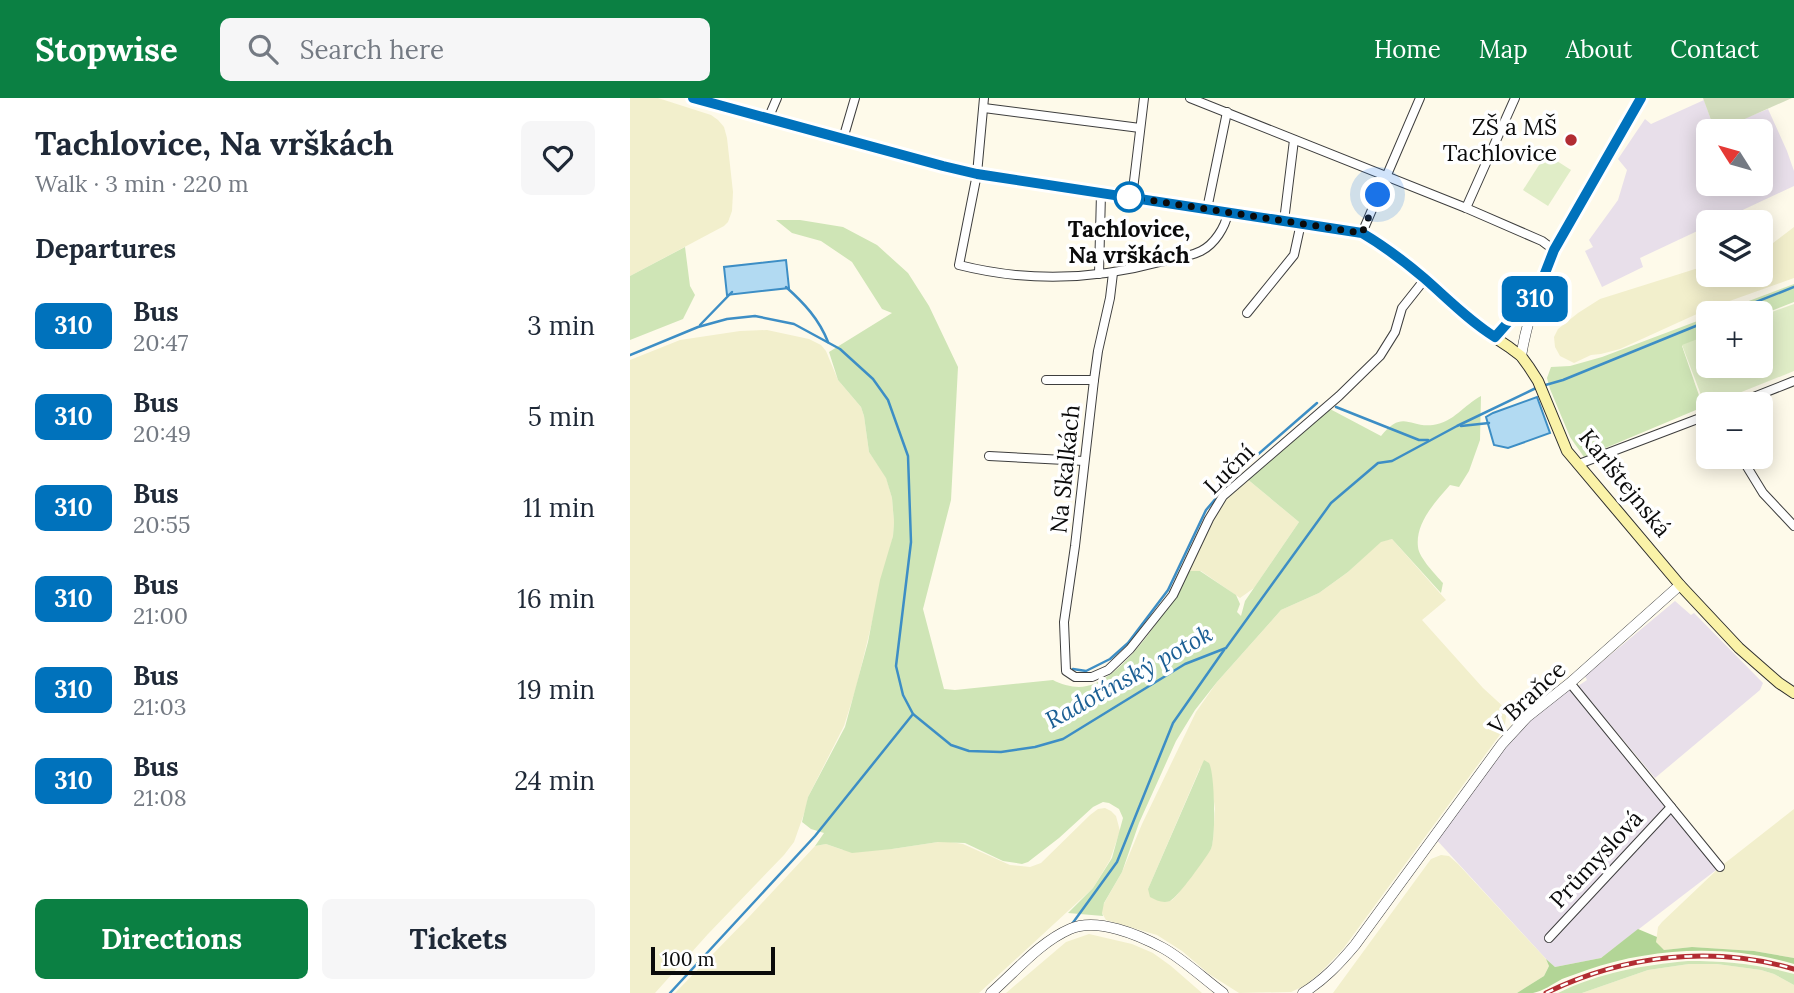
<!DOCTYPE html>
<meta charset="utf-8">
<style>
body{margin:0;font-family:Lora,serif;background:#f6f6f7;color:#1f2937;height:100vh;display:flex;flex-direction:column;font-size:26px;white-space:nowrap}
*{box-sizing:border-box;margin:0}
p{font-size:23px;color:#747a83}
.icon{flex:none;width:38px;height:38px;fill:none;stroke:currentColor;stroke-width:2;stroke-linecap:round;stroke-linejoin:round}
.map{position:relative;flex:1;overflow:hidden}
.side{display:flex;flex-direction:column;background:#fff;width:630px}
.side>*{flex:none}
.badge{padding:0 14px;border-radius:10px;font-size:24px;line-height:46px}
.needle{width:46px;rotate:307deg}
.controls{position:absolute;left:1066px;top:21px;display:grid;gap:14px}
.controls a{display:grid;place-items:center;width:77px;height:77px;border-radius:10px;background:#fff;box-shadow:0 4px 18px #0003;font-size:35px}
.scale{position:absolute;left:21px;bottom:18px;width:124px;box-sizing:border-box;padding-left:7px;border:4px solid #0b0b0b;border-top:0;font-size:19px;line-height:24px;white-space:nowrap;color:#0b0b0b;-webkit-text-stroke:5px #fff;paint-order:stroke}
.you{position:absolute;width:35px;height:35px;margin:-18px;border:5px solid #fff;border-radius:50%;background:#1a73e8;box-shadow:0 0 0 10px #1a73e833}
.map>.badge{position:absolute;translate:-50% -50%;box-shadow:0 0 0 4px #fff}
h2{padding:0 35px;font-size:26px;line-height:63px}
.round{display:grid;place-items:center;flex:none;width:74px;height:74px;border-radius:10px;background:#f6f6f7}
.summary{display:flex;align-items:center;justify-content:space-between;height:119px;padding:0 35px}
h1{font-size:33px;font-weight:700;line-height:52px}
.primary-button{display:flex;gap:14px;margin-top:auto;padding:14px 35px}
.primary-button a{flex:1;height:80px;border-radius:10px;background:#0b8043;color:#fff;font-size:28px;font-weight:700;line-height:80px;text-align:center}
.primary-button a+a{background:#f6f6f7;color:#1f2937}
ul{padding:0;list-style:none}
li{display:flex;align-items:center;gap:21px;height:91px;padding:0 35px}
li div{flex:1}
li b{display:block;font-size:26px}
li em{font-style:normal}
li .badge{min-width:77px;font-weight:700;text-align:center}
header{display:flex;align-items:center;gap:42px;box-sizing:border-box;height:98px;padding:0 35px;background:#0b8043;color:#fff}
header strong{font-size:33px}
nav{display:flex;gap:38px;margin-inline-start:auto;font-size:24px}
.search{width:490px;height:63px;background:#f6f6f7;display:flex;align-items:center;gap:18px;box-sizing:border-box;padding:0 24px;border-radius:10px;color:#747a83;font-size:26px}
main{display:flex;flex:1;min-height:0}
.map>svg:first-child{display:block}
.industrial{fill:#e8dfea;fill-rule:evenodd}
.farmland{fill:#f2efcc;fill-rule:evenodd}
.green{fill:#cfe5b6}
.forest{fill:#b2d596}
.cemetery{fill:#d3ddbd}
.pitch{fill:#e0edc7}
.water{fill:#b2daf2;stroke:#3d8ec5;stroke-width:2}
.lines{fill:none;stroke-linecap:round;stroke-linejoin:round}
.stream{stroke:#3d8ec5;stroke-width:2.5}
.minor-casing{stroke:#3e3e3e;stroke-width:10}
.tertiary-casing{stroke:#3e3e3e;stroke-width:11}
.secondary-casing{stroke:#2d2d2d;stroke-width:12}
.minor{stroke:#fff;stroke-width:8}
.tertiary{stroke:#fff;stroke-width:10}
.secondary{stroke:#faf2a8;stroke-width:10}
.rail-casing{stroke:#b22c32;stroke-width:5}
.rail{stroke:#fff;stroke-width:2.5;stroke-dasharray:8;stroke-linecap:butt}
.line-casing{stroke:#fff;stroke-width:16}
.line{stroke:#0072bc;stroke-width:10}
.walk{stroke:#0b0b0b;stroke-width:7;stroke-dasharray:0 12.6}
.poi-dot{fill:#b22c32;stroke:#fff;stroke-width:2.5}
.stop-dot{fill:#fff;stroke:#0072bc;stroke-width:3.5}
.labels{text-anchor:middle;stroke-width:7;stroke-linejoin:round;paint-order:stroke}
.poi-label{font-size:23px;fill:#0b0b0b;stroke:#fff;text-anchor:end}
.stop-label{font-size:23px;font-weight:bold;fill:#0b0b0b;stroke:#fff}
.street-label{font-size:23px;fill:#0b0b0b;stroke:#fff}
.water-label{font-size:24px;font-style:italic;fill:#1c5f94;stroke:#fff}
</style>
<header>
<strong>Stopwise</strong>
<div class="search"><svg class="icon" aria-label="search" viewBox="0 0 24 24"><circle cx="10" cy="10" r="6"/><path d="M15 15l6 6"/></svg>Search here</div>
<nav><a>Home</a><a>Map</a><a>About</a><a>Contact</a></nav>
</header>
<main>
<section class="side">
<div class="summary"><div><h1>Tachlovice, Na vrškách</h1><p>Walk · 3 min · 220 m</p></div><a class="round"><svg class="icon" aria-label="heart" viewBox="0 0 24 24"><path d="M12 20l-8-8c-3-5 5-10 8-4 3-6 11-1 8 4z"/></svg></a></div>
<h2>Departures</h2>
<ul>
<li><span class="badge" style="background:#0072bc;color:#fff">310</span><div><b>Bus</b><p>20:47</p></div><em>3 min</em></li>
<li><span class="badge" style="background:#0072bc;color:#fff">310</span><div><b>Bus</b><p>20:49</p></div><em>5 min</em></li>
<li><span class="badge" style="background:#0072bc;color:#fff">310</span><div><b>Bus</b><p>20:55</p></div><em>11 min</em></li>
<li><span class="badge" style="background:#0072bc;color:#fff">310</span><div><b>Bus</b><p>21:00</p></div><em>16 min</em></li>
<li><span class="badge" style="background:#0072bc;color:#fff">310</span><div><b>Bus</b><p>21:03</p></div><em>19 min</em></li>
<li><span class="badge" style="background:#0072bc;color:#fff">310</span><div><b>Bus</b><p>21:08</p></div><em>24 min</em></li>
</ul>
<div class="primary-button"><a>Directions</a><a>Tickets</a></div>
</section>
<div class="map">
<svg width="1164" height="895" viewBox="0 0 1164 895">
<rect width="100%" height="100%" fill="#fefaea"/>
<g class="industrial">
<path d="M1074,2L1081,22L1123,17L1138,11L1157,53L1164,73V88L1087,124H1078V128L1010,160L1013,169L972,189L955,153L963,149L959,142L988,102L997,72L988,61L1015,21L1021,26ZM1078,33H1130V86H1078Z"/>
<polygon points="1045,503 1061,517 1064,515 1133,585 1130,592 1025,680 948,588 957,582 955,578"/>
<polygon points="940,585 1090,769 971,860 925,869 916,861 804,739 872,646"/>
</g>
<g class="farmland">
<polygon points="0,0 28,0 81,17 88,22 94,29 97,40 103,94 102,113 98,124 94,128 0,178"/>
<polygon points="1164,129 1164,180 1080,210 990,251 971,256 961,257 944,265 930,258 925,249 924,239 928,231 948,215 970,201 1078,167 1078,177 1130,177 1131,151 1143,145"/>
<polygon points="137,232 179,241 191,247 196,253 208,282 231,309 234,318 239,354 256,379 262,400 264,424 263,438 226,590 214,628 178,699 176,710 164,744 154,757 78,836 25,895 0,895 0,262 50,242 110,233"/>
<polygon points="616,380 669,424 624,490 610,500 571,473 557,473 590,408"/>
<path d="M762,441L816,502L792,522L853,590L877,612L875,626L869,638L713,851L692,873L676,887L661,894L609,895L579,876L552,853L527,837L476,822L472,815V809L492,774L512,726L566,614L587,584L651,512L689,495L718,474L751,443ZM570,670L583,696L585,711L583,742L581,751L547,797L542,802L536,804L518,791Z"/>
<polygon points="475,710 481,713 486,718 490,733 480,762 463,790 349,895 45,895 118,820 185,748 196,746 213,752 262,751 308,744 321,744 333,746 380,767 400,769 411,765 460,717 468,711"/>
<polygon points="1164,711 1164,860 1124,853 1062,849 1034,852 1029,848 1026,844 1028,829 1032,824 1090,769"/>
<polygon points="811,757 819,758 828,766 916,861 919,868 914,878 887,895 703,895 801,761"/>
<polygon points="459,836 502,846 523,855 541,868 572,895 376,895 436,844"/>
<polygon points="1059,866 1087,866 1131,872 1144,876 1164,887 1164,895 952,895 1018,872"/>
</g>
<g class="green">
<path d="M146,122H170L213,129L247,147L278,175L299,208L328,269L321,402L293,511L314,591L325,592L423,582C430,586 441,589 449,589C491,589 541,507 557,473H570L606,497L610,506L607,514L611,518L615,503L669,424L616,380L700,311L751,338C773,311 779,330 803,327C824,324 834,307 851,298L850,342L839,373L829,389L820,387C806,403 785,425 788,449C789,460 806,477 813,485L811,495L762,441L751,444L718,474L689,495L651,512L587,584L565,612L546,643L509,725L492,774L474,805L472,815L473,818L438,815L463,790L482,760L493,720L489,711L479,705L473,704L463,709L429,740L398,764L392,766L373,763L335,745L308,744L262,751L222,755L196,746L185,748L194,735L181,731L172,724L178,699L215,629L238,544L250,482L263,438L264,424L262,400L256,380L239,354L234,318L231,309L208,282L199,254L262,215L252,211L222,164L191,143L162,135Z"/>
<polygon points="55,149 60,188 65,197 53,221 0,242 0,178"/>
<polygon points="1164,186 1164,204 1131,217 1130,215 1087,215"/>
<polygon points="1078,219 1078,238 1052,248 1073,309 954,359 940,339 920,291 917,280 921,269 940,268 972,259"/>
<path d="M574,662C576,663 577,664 579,665C585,675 586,740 581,751C576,760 548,799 540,803C533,806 526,802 520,799L518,791Z"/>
<path d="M1058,863C1094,863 1129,866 1164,876V887L1144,876L1131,872L1087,866H1059L1018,872L952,895H928C968,875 1013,867 1058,863Z"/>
</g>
<path class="forest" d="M1008,831L1027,839L1026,844L1034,852L1062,849L1124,853L1164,860V866C1098,846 1023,849 957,872C949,875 940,878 932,881C923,886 913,893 903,895C898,895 892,895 887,895L914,878L919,868L916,861L925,869L971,860Z"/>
<polygon class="cemetery" points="1073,0 1162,0 1099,28 1081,22"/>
<g class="pitch">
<polygon points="916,56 941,72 918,108 893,92"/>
<polygon points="1164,206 1164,273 1099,299 1099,301 1086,306 1078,306 1076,310 1052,247 1078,237 1078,268 1130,268 1131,218"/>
</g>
<g class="water">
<polygon points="156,162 159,190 97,197 94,169"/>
<polygon points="907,299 920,335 878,350 864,347 856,319 863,315"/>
</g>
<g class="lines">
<g class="stream">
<path d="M156,189C174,205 189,221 198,244"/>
<polyline points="1098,215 1164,189"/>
<polyline points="70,227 102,194"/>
<polyline points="0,257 68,229 97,221 125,218 164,226 210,251 243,281 258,302 278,358 281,444 266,568 273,597 283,616 321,647 339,653 371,654 405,649 433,641 555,566 596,550 701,405 748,365 762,363 827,328 906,290"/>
<polyline points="912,288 933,282 1078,223"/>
<polyline points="706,309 789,342 798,342"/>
<polyline points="831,328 859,325"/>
<polyline points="443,571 456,573 480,561 498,545 538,492 576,412 610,372 687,305"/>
<polyline points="442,826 487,764 543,625 594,552"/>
<polyline points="40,895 185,738 283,616"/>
</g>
<defs>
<g id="minor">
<path d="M354,0L347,76L329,167C396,184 464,182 530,164C543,161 559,159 571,153C585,146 595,129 598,115"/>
<polyline points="560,0 836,110 912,143 924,152"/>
<polyline points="354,10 510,30"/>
<polyline points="138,21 147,0"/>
<polyline points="213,41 225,0"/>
<polyline points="502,100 514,0"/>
<polyline points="836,110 885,0"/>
<polyline points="577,111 597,14"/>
<polyline points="654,123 664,42"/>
<polyline points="732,135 790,0"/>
<polyline points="483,175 480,200 468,253 464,282 445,448 434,524 436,573 445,579 462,579 478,572 500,551 543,497 579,421 593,398 709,298 750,258 765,234 772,210 795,181"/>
<polyline points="469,176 471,95"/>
<polyline points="617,215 664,157 671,125"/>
<polyline points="416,282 464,282"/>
<polyline points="1106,306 1164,283"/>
<polyline points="359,358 454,363"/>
<polyline points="1111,359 1133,395 1164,428"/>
<polyline points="949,366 1078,317"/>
<polyline points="940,585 1090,769"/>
<polyline points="919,840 1041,709"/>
</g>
<g id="tertiary">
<polyline points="865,239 888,213 905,202"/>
<path d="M891,258C907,163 963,82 1011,0"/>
<path d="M361,895C386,873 410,844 440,831C467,819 509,837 533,850C553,861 574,881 593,895"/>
<path d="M673,895C694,882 709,866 725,847L872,646L897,619L940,585L1050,487"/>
</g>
<polyline id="secondary" points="64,0 347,76 732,135 755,149 795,181 824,209 849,229 879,249 891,258 899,269 908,283 937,353 1050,487 1109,550 1149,585 1164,595"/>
</defs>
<use href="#minor" class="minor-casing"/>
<use href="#tertiary" class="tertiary-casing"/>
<use href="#secondary" class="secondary-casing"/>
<use href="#minor" class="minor"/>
<use href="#tertiary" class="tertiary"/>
<use href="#secondary" class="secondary"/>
<defs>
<path id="rail" d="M916,895C993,857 1082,847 1164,871"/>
</defs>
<use href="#rail" class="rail-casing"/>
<use href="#rail" class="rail"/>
</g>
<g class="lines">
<defs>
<path id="line" d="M63,0L313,68L347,76L732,135C754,148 774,163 794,180C817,200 838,222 865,239L888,213L905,201L924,152L1011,0"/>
</defs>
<use href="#line" class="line-casing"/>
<use href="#line" class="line"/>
<polyline class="walk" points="499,99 732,135 748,97"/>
</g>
<circle class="poi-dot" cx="941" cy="42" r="7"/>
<circle class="stop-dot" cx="499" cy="99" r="14"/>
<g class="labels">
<g class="poi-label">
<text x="927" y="37">ZŠ a MŠ<tspan x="927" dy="26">Tachlovice</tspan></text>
</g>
<g class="stop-label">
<text x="499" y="139">Tachlovice,<tspan x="499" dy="26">Na vrškách</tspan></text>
</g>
<g class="street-label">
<text transform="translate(435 371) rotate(-84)" y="8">Na Skalkách</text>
<text transform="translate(599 371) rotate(-45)" y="8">Luční</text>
<text transform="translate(995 385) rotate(51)" y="8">Karlštejnská</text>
<text transform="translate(897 600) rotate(-43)" y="8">V Braňce</text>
<text transform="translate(966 761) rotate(-47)" y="8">Průmyslová</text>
</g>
<g class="water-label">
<text transform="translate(499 579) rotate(-29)" y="8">Radotínský potok</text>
</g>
</g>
</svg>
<div class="controls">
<a><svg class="needle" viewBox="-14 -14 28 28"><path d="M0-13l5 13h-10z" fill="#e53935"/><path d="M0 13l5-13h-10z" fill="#747a83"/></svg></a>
<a><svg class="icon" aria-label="layers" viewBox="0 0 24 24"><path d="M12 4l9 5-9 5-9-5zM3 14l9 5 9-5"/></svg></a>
<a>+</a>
<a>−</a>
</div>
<div class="scale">100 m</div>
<div class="you" style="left:748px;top:97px"></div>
<b class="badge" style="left:905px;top:201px;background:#0072bc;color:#fff">310</b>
</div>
</main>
